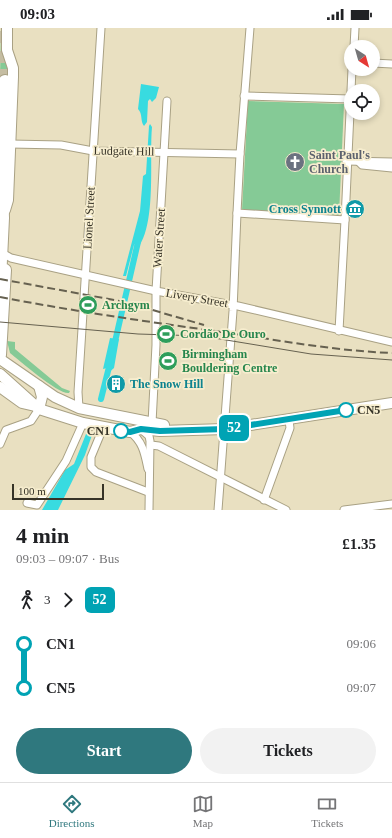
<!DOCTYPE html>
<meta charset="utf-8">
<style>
body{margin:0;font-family:Georgia,serif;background:#f2f2f2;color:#202124;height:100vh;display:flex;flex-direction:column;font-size:15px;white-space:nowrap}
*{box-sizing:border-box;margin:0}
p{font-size:13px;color:#757577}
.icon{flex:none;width:22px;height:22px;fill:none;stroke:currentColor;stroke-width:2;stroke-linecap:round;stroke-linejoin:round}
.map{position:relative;height:482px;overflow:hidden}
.sheet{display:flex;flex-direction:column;background:#fff;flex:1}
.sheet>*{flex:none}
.badge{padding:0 8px;border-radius:6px;font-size:14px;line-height:26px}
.needle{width:26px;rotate:143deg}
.tools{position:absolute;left:344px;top:12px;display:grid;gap:8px}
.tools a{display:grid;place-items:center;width:36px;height:36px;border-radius:50%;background:#fff;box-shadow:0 2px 6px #0003;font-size:20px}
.scale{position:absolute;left:12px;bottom:10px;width:92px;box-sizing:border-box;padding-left:4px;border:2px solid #363327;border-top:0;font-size:11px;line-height:14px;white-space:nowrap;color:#363327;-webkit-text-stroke:3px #f6edce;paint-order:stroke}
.map>.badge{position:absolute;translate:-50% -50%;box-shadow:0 0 0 2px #fff}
.legs{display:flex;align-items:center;gap:6px;height:44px;padding:0 16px;font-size:13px}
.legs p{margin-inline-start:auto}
.headline{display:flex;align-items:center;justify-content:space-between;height:68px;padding:0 16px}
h1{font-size:22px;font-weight:800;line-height:30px}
.cta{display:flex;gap:8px;margin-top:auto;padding:8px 16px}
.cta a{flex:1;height:46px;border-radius:24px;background:#2f787e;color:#fff;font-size:16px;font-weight:800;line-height:46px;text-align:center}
.cta a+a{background:#f2f2f2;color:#202124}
ul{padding:0 16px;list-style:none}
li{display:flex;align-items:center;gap:14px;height:44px;font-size:15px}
li i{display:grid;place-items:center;width:6px;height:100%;margin:0 5px;background:currentColor}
li i::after{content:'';width:10px;height:10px;margin:-5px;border:3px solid;border-radius:50%;background:#fff}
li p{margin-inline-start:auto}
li:first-child i{background:linear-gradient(#0000 50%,currentColor 0)}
li:last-child i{background:linear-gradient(currentColor 50%,#0000 0)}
.status{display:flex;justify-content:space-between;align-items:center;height:28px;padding:0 20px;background:#fff;direction:ltr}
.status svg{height:11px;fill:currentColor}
.dock{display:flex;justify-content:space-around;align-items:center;height:56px;border-top:1px solid #e0e0e0;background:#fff;font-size:11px;color:#757577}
.dock a{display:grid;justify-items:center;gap:2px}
.dock .on{color:#2f787e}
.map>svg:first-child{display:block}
.green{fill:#85ca96}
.water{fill:#38dbe0}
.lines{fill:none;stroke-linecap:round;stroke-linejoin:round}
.canal{stroke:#38dbe0;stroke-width:6}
.trunk-tunnel{stroke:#c5bda2;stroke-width:12;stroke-dasharray:12 6;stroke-linecap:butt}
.minor-casing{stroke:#a9a184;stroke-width:9}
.secondary-casing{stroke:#a9a184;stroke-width:12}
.trunk-casing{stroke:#a9a184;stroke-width:14}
.minor{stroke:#fff;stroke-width:7}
.secondary{stroke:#fff;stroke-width:10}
.trunk{stroke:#fff;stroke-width:12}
.tram{stroke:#666150;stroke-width:1}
.rail{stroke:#666150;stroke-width:2;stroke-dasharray:8 4;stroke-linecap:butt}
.line-1-casing{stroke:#fff;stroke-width:9}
.line-1{stroke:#00a3b4;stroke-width:6}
.stop-1-dot{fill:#fff;stroke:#00a3b4;stroke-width:2}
.labels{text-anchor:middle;stroke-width:3.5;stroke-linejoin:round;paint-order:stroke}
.street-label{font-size:12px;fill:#363327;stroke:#f6edce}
.worship-label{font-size:12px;font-weight:bold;fill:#5b616d;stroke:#f6edce;text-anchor:start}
.culture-label{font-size:12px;font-weight:bold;fill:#0d838f;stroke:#f6edce;text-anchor:end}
.leisure-label{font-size:12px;font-weight:bold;fill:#27864d;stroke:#f6edce;text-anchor:start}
.stop-label{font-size:12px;font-weight:bold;fill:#363327;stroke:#f6edce;text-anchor:start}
</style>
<div class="status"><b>09:03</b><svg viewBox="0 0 49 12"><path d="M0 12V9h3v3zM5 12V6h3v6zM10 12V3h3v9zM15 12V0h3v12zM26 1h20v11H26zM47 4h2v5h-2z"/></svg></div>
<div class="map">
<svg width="392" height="482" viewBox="0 0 392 482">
<rect width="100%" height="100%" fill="#e9e0c1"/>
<g class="green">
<polygon points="1,0 3,0 9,51 0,51"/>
<polygon points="248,73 344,76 339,187 242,182"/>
<path d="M7,313L15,314V321L62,360L70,363L69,365C59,367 20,333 10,325Z"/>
</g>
<g class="water">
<path d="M141,56L159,59L156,70L152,74L150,71L148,73L147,94L144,98C140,93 143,86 138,81Z"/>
<path d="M150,96L152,99C149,130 157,197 137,221L136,215L134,217L126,248H123L140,183L143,148L146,146L149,98Z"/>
<polygon points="110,310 119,311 114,340 107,346 107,340 103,341"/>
<polygon points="86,406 92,407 85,427 58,482 42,482 65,442 74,436"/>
</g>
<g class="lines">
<g class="canal">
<polyline points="114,318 138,214"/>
<polyline points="101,371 109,339"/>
</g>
<g class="trunk-tunnel">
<polyline points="0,15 1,0"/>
<polyline points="5,53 5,17"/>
</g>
<defs>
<g id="minor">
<polyline points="250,0 240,126 237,185 345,192 352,41"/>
<polyline points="354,19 355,0"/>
<polyline points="373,35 392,36"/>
<polyline points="244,68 350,71"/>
<polyline points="10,116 61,117 93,123 240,126"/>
<polyline points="346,133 392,134"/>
<polyline points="359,134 362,137 392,140"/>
<polyline points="2,225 11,230 156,263 238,278 392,314"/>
<polyline points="339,303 345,192"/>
<polyline points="79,380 78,364 101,0"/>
<polyline points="152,395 156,317 156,263 167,73"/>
<polyline points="103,400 91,429 91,439 96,444 148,464"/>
<polyline points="141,401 149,408 150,413 149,482"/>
<path d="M130,404C143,413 145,427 148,441"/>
<polyline points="0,416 6,402 31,393 39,381"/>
<polyline points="151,417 159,418 286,482"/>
<polyline points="264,472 290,400 289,392"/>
<polyline points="27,475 37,477 66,433 83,395"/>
<polyline points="218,482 233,283 237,185"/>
<polyline points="344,482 392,476"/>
</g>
<g id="secondary">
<polyline points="5,182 8,172 13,49 13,40 7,22 7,0"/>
<polyline points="0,331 55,369 79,380 164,397"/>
<polyline points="0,346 39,381 83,395 130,404 141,401 160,403 225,401 392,375"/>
<polyline points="39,358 42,369 39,381"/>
<polyline points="0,359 22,375 35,378"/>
</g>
<g id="trunk">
<polyline points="0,252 3,190 1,129 5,53"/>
<polyline points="0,327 5,242"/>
</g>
</defs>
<use href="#minor" class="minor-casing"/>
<use href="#secondary" class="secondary-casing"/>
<use href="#trunk" class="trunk-casing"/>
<use href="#minor" class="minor"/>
<use href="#secondary" class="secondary"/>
<use href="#trunk" class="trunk"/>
<polyline class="tram" points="0,294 138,306 202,308 311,326 392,332"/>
<g class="rail">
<polyline points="0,251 125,274 204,297"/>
<path d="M0,269C78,284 157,295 236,306C288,314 340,323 392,325"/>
</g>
</g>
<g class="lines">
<defs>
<polyline id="line-1" points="121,403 130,404 141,401 160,403 225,401 346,382"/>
</defs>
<use href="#line-1" class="line-1-casing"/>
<use href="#line-1" class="line-1"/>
</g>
<defs>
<symbol id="church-disc" viewBox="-11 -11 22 22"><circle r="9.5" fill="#6b7280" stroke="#f6edce"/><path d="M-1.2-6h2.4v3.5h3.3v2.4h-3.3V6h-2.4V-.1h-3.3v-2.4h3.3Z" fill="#fff"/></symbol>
<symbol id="museum-disc" viewBox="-11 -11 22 22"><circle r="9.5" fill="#0f9aa8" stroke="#f6edce"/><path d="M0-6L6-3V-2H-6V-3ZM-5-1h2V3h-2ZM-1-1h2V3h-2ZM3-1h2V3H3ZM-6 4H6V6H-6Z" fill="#fff"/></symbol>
<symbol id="stadium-disc" viewBox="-11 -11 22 22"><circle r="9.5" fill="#2e9e5b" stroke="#f6edce"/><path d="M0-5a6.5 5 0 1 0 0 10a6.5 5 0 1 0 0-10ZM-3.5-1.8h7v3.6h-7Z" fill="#fff"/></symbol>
<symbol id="building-disc" viewBox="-11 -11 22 22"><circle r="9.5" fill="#0f9aa8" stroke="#f6edce"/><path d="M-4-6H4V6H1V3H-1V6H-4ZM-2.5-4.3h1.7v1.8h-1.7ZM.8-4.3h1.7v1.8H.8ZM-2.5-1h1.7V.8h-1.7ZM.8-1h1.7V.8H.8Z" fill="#fff"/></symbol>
</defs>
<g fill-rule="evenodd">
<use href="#church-disc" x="284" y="123" width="22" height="22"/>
<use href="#museum-disc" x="344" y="170" width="22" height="22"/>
<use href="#stadium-disc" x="77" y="266" width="22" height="22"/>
<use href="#stadium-disc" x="155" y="295" width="22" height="22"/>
<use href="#stadium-disc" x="157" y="322" width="22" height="22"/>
<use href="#building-disc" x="105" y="345" width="22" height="22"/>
</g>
<g class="stop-1-dot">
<circle cx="346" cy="382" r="7"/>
<circle cx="121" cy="403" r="7"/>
</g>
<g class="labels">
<g class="street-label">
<text transform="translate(124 123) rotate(1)" y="4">Ludgate Hill</text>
<text transform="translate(89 190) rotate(-87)" y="4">Lionel Street</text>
<text transform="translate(159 210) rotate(-86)" y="4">Water Street</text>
<text transform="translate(197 270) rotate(10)" y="4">Livery Street</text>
</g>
<g class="worship-label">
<text x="309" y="131">Saint Paul's<tspan x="309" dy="14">Church</tspan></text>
</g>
<g class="culture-label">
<text x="341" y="185">Cross Synnott</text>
<text x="130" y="360" text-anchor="start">The Snow Hill</text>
</g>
<g class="leisure-label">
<text x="102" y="281">Archgym</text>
<text x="180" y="310">Cordão De Ouro</text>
<text x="182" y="330">Birmingham<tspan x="182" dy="14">Bouldering Centre</tspan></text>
</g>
<g class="stop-label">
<text x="357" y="386">CN5</text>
<text x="110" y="407" text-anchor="end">CN1</text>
</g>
</g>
</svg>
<div class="tools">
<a><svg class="needle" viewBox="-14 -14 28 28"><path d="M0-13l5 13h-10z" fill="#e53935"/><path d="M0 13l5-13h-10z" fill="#757577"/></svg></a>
<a><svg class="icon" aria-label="locate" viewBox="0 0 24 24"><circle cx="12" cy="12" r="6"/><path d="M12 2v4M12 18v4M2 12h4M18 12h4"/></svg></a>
</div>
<div class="scale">100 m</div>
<b class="badge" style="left:234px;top:400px;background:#00a3b4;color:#fff">52</b>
</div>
<section class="sheet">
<div class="headline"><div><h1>4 min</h1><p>09:03 – 09:07 · Bus</p></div><b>£1.35</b></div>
<div class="legs"><svg class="icon" aria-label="walk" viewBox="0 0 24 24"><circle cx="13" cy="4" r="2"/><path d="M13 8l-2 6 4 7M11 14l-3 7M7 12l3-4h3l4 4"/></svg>3<svg class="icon" aria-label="forward" viewBox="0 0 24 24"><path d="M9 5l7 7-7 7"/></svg><b class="badge" style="background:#00a3b4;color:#fff">52</b></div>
<ul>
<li><i style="color:#00a3b4"></i><b>CN1</b><p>09:06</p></li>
<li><i style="color:#00a3b4"></i><b>CN5</b><p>09:07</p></li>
</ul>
<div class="cta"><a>Start</a><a>Tickets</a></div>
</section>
<nav class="dock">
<a class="on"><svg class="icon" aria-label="directions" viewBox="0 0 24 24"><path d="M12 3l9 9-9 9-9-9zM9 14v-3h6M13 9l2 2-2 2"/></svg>Directions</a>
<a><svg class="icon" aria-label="map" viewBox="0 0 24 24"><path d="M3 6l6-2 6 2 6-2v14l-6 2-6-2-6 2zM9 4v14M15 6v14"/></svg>Map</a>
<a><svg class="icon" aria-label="tickets" viewBox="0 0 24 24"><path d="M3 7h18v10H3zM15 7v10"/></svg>Tickets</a>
</nav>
